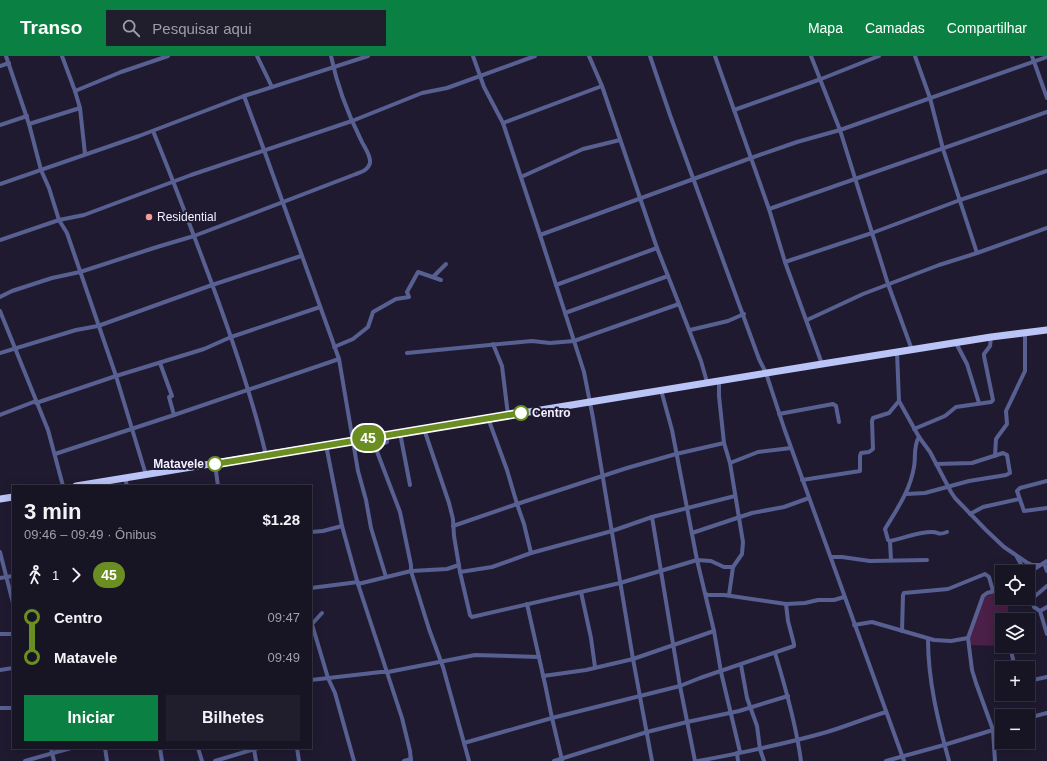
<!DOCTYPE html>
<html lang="pt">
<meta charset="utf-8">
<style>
body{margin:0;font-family:Helvetica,sans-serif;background:#201d2c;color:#f1f3f6;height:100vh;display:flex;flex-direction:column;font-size:15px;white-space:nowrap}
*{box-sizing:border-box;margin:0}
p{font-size:13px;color:#9e9ea6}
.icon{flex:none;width:22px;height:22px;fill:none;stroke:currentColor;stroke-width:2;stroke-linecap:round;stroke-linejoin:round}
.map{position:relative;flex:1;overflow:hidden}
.sheet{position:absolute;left:12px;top:429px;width:300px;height:264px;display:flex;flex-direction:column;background:#171424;border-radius:0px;box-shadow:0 2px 10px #0003,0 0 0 1px #363341}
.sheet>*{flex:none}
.badge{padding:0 8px;border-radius:13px;font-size:14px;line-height:26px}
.controls{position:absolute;left:995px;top:509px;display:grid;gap:8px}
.controls a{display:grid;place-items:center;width:40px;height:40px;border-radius:0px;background:#171424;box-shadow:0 2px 10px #0003,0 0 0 1px #363341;font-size:20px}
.map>.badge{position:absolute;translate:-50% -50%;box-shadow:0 0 0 2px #fff}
.legs{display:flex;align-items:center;gap:6px;height:44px;padding:0 12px;font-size:13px}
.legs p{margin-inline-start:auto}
.overview{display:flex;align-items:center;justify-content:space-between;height:68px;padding:0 12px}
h1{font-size:22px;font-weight:800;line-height:30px}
.action{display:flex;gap:8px;margin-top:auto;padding:8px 12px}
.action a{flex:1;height:46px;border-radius:0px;background:#0b8043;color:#fff;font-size:16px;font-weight:800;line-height:46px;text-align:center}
.action a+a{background:#201d2c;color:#f1f3f6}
ul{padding:0 12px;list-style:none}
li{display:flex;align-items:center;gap:14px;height:40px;font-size:15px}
li i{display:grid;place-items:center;width:6px;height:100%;margin:0 5px;background:currentColor}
li i::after{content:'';width:10px;height:10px;margin:-5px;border:3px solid;border-radius:50%;background:#171424}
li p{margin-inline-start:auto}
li:first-child i{background:linear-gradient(#0000 50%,currentColor 0)}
li:last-child i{background:linear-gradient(currentColor 50%,#0000 0)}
header{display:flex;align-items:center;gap:24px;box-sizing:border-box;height:56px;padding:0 20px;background:#0b8043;color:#fff}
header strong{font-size:19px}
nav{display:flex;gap:22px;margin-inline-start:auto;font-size:14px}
.search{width:280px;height:36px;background:#201d2c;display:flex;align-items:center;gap:10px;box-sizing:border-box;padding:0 14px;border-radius:0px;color:#9e9ea6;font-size:15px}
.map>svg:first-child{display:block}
.green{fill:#4b1f47}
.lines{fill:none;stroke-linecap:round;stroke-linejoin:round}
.street{stroke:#586092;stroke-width:4}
.highway{stroke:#bbc4f7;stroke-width:7}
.line-1-casing{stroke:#fff;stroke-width:9}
.line-1{stroke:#6b8e23;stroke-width:6}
.poi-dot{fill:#f59c94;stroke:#1f1a30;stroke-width:1.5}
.stop-1-dot{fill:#fff;stroke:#6b8e23;stroke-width:2}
.labels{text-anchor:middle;stroke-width:4;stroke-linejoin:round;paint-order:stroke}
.poi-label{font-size:12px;fill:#f2efff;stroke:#1f1a30;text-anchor:start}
.stop-label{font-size:12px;font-weight:bold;fill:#f2efff;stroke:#1f1a30;text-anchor:start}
</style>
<header>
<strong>Transo</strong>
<div class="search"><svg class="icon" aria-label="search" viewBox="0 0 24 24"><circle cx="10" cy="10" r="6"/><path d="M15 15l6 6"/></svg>Pesquisar aqui</div>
<nav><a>Mapa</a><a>Camadas</a><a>Compartilhar</a></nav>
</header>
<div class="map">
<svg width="1047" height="705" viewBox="0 0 1047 705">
<rect width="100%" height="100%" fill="#1f1a30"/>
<polygon class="green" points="1002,534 1002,542 1008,542 1008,564 1002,564 1002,590 970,589 969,581 984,541"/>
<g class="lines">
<g class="street">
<polyline points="6,0 29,68 41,114 49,132 59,164 67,177 116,320 146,419"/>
<polyline points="62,0 75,35 80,52 85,98"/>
<polyline points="257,0 272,31"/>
<polyline points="473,0 484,31 503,67 540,179 584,316 593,362 633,603 652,705"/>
<polyline points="589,0 602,30 657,192 679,248"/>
<polyline points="650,0 670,59 759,303 766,317 784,372 904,705"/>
<polyline points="715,0 769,153 785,206 822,308"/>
<polyline points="811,0 840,74 888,228 912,294"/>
<polyline points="915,0 930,42 943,93 977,197"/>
<polyline points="1032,0 1047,42"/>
<polyline points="0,10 9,7"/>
<polyline points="75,35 121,16 168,0"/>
<polyline points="244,40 264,94 339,303 358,415 366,444 371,472 386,521"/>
<polyline points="734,54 821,23 879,0"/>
<polyline points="503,67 602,30"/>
<polyline points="29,68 80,52"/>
<polyline points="0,69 27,60"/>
<path d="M153,75C174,126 193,177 212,228C233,285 252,341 266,399"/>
<polyline points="521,121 583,93 620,84"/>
<polyline points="0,128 139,80 244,40 368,0"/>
<polyline points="769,153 1047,56"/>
<polyline points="540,179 751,102 797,86 840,74 1047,1"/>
<polyline points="0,184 59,164 84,159 191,119 352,65 422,37 447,32 535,0"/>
<polyline points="785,206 872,177 960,144 1047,115"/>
<polyline points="433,221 446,208"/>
<polyline points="556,229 657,192"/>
<path d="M0,241L12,235L52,222L80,216L157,191L194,180L356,118C362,116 368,114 370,107C371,99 364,91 361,84C348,58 337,29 331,0"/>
<polyline points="0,255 48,374 63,430"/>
<polyline points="565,257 668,220"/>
<polyline points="807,264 863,238 939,209 977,197 1047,172"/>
<polyline points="690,274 728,265 744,258"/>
<polyline points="956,287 967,308 979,347"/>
<polyline points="493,288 502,310 508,359"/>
<polyline points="334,291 353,283 368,271 373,256 396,243 409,241 407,236 418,216 441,224"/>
<polyline points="897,296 899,345 919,381 930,396 951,436 955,442 986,474 1004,491 1026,506 1032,509 1039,509"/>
<polyline points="0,297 76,274 98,270 212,229 301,200"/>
<polyline points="407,297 532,285 550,287 574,285 679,248 701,305 707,326"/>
<polyline points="160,307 172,340 169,341 174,359"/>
<polyline points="719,325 719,340 724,387 730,407 743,486 742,498 733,511 729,539"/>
<polyline points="661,334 672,374 697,504 714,575 721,616 740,696"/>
<polyline points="36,347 116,320 204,293 231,281 320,251"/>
<polyline points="779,358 833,348 836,350 839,366"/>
<polyline points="0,359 36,345"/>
<polyline points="488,362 507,414 517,448 524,468 531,497"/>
<polyline points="424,373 449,447 453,463 454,480 460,516 470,559 472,561 620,527 697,504 711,505 724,511 733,511"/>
<polyline points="914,373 945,360 956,351 991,346 993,344 984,300 984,298 990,290 991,281"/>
<polyline points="400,377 410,429"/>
<polyline points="387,379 387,386 376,390 376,393 400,456 411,509 411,515 429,573 443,611 469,705"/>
<polyline points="326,389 342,470 358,528 402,662 410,695 411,705"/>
<polyline points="55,398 174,359 339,303"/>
<polyline points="995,400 996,383 1007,368 1006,355 1025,315 1025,278"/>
<polyline points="730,407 758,396 791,392"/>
<polyline points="215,408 218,430"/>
<polyline points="125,422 127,430"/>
<polyline points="802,424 860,415 860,400 861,397 869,396 873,393 872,365 873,362 889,357 899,345"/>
<polyline points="1047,425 1020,432 1017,435 1024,455 1047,452"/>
<polyline points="906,438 925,437 969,425 1006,419 1010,417 1007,399 1003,397 972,407 936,408"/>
<polyline points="970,458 983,451 1019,443"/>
<polyline points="652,461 680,630 695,705"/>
<polyline points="453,470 517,448 627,412 676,398 724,387"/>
<polyline points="311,476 323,475 342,470"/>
<polyline points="692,477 752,457 784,451 809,442"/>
<path d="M890,485C904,482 918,476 932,476C940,476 937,480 947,476"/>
<polyline points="0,496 13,547"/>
<polyline points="831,501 842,501 870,505 927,504"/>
<polyline points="1017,501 1025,516"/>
<path d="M891,504L890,485L888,484L885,473C897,453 910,435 914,411C916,401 913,390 919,381"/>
<polyline points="1044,507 1047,515"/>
<polyline points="460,516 492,511 531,497 612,475 652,461 735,440"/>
<polyline points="1028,517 1047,505"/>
<polyline points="0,522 13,520"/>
<polyline points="358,528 411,515 447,513 459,509"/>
<polyline points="1047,530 1034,541 1032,544 1034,551 1040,555 1047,578"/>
<polyline points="311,532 358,526"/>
<polyline points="581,536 591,582 595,611"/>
<polyline points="706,538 708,539 724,539 786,548 805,547 818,544 834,544 844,541"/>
<polyline points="527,548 545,628 552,662 562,704"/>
<polyline points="1040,555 1047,551"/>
<polyline points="311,565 328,622 335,637 354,705"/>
<polyline points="312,568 322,557"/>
<polyline points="854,569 872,566 934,584 951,585 968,582"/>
<polyline points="902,575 903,539 904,537 948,533 985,518 989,521 993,535"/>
<polyline points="0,578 13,578"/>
<path d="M928,583C928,625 938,665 949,705"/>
<polyline points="1010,590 1015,612"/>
<path d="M775,597C786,633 796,668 801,705"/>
<polyline points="741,609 747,642 757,670 760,693 764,705"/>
<polyline points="0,614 13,612"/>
<polyline points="543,620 586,614 633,603 714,575"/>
<polyline points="311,624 381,616 388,616 475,599 539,601"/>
<polyline points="1028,625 1047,621"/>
<polyline points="0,652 13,652"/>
<polyline points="1028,662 1047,657"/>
<polyline points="464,687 552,662 680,630 700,622 794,590 794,588 788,565 786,548"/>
<polyline points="51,692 54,705"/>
<polyline points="105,692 107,705"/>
<polyline points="160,692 162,705"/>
<polyline points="198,692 202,705"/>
<polyline points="297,692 299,705"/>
<polyline points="254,693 256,705"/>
<polyline points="737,697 738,705"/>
<polyline points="25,705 71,692"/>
<polyline points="215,705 258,692"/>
<polyline points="404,705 411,703"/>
<polyline points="554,705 647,676 687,666 739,655 788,640"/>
<path d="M698,705C741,697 785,688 827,676C847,670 866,662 886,656"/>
<polyline points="886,705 944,689 993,674 1002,669"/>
<polyline points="995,705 993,674 976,627 972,614 968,582 983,540 987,537 1002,533"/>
</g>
<g class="highway">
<polyline points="76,430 822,308 991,281 1047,274"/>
<polyline points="0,443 13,441"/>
</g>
</g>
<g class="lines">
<defs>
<polyline id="line-1" points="215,408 521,357"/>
</defs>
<use href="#line-1" class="line-1-casing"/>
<use href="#line-1" class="line-1"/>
</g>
<circle class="poi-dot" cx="149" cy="161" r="4"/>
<g class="stop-1-dot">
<circle cx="521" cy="357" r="7"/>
<circle cx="215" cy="408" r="7"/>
</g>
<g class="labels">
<g class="poi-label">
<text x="157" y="165">Residential</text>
</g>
<g class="stop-label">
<text x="532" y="361">Centro</text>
<text x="204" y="412" text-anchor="end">Matavele</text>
</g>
</g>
</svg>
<div class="controls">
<a><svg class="icon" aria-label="locate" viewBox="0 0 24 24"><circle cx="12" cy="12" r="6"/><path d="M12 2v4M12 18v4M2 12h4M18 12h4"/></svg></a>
<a><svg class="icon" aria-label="layers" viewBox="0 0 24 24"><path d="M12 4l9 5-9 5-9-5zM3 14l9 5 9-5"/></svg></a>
<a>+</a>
<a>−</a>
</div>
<b class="badge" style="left:368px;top:382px;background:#6b8e23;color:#fff">45</b>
<section class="sheet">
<div class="overview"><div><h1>3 min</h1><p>09:46 – 09:49 · Ônibus</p></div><b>$1.28</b></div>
<div class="legs"><svg class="icon" aria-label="walk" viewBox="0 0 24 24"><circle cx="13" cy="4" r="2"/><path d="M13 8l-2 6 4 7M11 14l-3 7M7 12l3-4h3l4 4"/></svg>1<svg class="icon" aria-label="forward" viewBox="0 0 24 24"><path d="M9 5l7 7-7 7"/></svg><b class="badge" style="background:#6b8e23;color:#fff">45</b></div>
<ul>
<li><i style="color:#6b8e23"></i><b>Centro</b><p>09:47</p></li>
<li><i style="color:#6b8e23"></i><b>Matavele</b><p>09:49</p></li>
</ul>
<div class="action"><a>Iniciar</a><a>Bilhetes</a></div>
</section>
</div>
